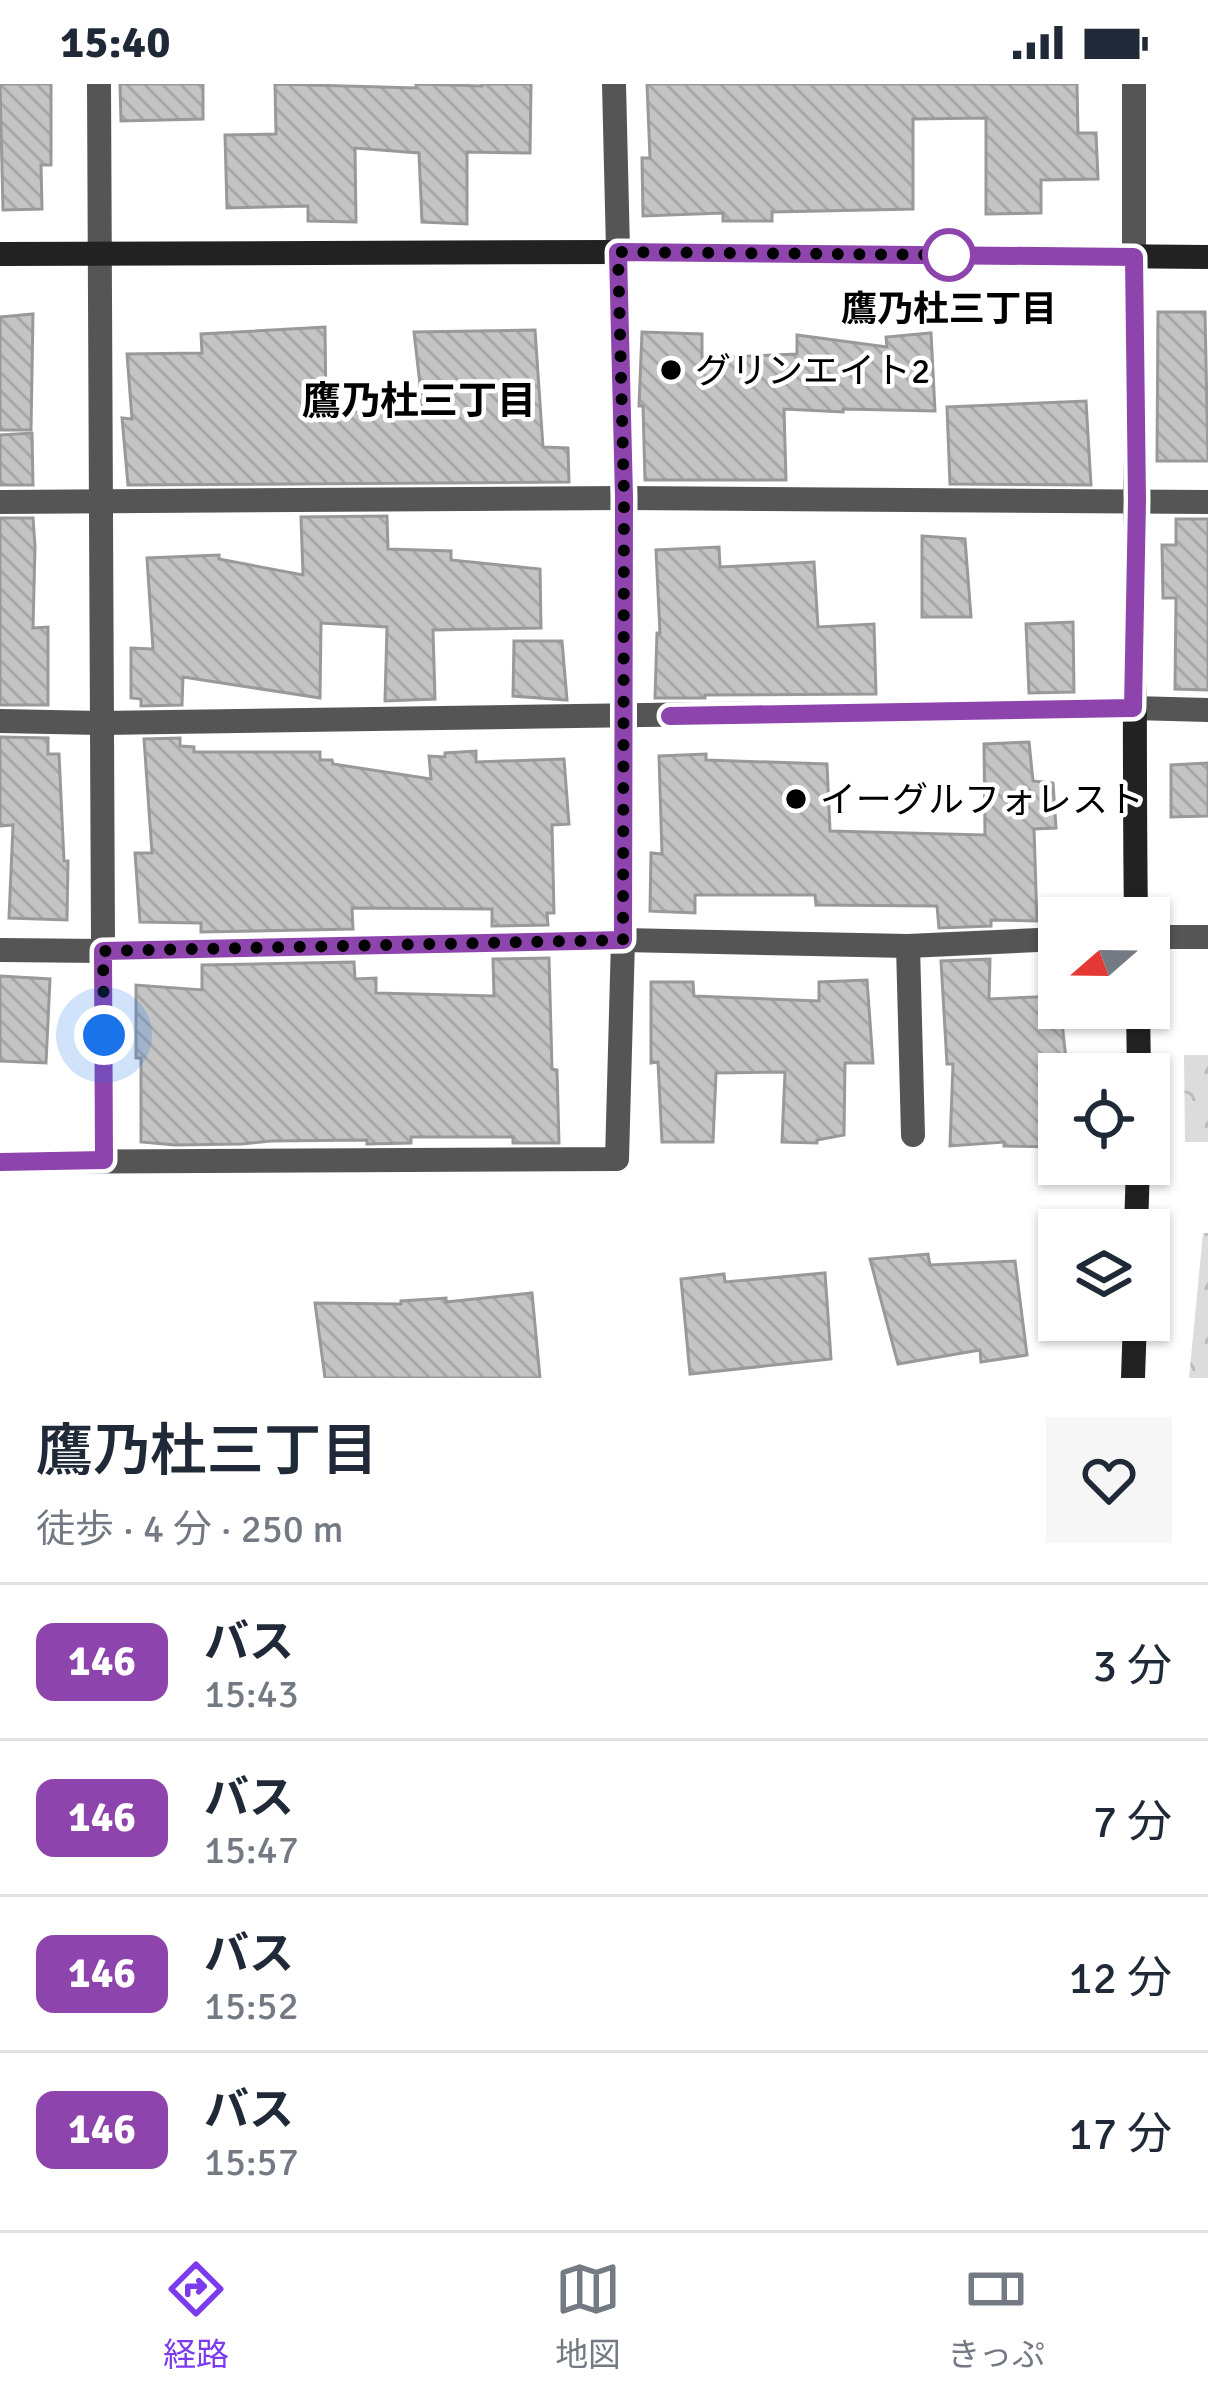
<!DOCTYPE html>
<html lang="ja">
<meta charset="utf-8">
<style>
body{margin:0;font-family:Signika,"Noto Sans JP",sans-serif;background:#f6f6f7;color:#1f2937;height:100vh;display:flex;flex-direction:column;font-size:45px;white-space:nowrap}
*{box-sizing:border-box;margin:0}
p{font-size:39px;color:#747a83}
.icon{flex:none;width:66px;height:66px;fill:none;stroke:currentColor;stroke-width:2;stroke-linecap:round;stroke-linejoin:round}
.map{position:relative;height:1294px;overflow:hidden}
.side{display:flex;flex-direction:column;background:#fff;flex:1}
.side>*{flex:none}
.badge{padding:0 24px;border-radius:18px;font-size:42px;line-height:78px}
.needle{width:78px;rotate:250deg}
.buttons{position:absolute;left:1038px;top:813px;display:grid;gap:24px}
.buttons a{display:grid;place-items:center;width:132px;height:132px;border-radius:0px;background:#fff;box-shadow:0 3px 9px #0004;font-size:60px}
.you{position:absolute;width:60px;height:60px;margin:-30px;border:9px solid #fff;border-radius:50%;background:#1a73e8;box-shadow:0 0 0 18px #1a73e833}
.map>.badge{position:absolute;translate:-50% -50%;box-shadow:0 0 0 6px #fff}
.round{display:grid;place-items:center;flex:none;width:126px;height:126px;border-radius:0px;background:#f6f6f7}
.head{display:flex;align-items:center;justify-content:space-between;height:204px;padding:0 36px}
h1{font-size:57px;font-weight:600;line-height:90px}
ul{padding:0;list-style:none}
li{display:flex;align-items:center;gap:36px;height:156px;padding:0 36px;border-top:3px solid #e0e1e3}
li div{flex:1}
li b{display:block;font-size:45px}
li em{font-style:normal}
li .badge{min-width:132px;font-weight:700;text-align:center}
.status{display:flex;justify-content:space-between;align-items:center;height:84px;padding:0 60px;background:#fff;direction:ltr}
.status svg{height:33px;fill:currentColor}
.dock{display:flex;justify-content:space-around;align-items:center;height:168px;border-top:3px solid #e0e1e3;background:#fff;font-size:33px;color:#747a83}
.dock a{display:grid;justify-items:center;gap:6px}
.dock .selected{color:#7c3aed}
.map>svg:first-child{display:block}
.forest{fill:url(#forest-crowns)}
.building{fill:url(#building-back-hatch);stroke:#999;stroke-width:3}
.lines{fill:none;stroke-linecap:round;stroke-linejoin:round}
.street{stroke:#555;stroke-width:24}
.secondary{stroke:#222;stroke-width:24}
.line-casing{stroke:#fff;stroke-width:27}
.line{stroke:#8e44ad;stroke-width:18}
.walk{stroke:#000;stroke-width:12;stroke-dasharray:0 21.6}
.stop-dot{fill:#fff;stroke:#8e44ad;stroke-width:6}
.poi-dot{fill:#000;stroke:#fff;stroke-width:4.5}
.labels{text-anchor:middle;stroke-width:9;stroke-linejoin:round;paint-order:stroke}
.stop-label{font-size:36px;font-weight:bold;fill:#000;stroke:#fff}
.poi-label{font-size:36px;fill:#000;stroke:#fff;text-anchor:start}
.neighbourhood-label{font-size:39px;font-weight:bold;fill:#000;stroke:#fff}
</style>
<div class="status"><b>15:40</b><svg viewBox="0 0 49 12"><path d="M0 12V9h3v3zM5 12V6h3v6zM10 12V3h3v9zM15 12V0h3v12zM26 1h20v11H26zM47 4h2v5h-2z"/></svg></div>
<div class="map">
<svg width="1208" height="1294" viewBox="0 0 1208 1294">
<defs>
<pattern id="forest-crowns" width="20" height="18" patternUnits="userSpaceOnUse" patternTransform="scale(3)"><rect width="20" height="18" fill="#dcdcdc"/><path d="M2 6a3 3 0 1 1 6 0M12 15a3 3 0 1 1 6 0" fill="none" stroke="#bbb"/></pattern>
<pattern id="building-back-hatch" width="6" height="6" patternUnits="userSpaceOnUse" patternTransform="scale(3)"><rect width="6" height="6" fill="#c4c4c4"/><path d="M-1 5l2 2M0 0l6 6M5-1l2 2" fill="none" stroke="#a7a7a7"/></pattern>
</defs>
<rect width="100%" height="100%" fill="#fff"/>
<g class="forest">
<polygon points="1184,971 1208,971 1208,1058 1185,1058"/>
<polygon points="1203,1149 1208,1149 1208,1294 1189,1294"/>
</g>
<g class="building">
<polygon points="0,0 51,0 51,81 41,81 42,125 3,126"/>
<polygon points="120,0 203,0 203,35 121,37"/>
<polygon points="275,0 416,4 416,0 482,2 482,0 531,0 530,69 467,68 467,140 422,138 419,69 355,64 356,138 308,137 308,122 227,124 225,51 276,50"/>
<polygon points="647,0 1077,0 1078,49 1096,49 1098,95 1041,96 1041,129 986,130 986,34 913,35 913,125 772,128 772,137 723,137 723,129 643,132 642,74 650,74"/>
<polygon points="1158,228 1205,228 1208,377 1157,377"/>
<polygon points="33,230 31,346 0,346 0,233"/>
<polygon points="325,243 326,328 423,327 414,248 535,246 543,363 568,364 569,398 128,401 122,334 132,335 127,270 202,269 201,250"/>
<polygon points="642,248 702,250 702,274 797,270 797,251 887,263 886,253 931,249 935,327 843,325 843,328 784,325 786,396 645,396 643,322 639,322"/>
<polygon points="1086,317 1091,401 950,400 947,323"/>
<polygon points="32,349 33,401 0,401 0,351"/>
<polygon points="387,432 388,465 451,467 451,476 540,485 541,544 433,546 435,615 385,617 387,543 321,539 320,614 183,593 182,621 141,622 141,615 131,614 131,564 153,565 147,474 219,471 219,475 303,491 301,433"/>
<polygon points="0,434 33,434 35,462 33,544 48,543 48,621 0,621"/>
<polygon points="1176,435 1208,435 1208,606 1175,605 1176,514 1163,514 1162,461 1176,461"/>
<polygon points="922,452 965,455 971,533 922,533"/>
<polygon points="719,463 720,483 814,478 818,543 874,540 876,610 705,611 705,614 655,614 657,549 660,549 656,466"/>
<polygon points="1073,538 1074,608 1029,609 1026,540"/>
<polygon points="514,557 562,557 567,616 513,612"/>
<polygon points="0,653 48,654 48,670 59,670 64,777 68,777 67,836 9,834 13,741 0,742"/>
<polygon points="180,654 180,662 194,663 194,668 320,668 320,676 332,676 333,680 431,695 429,672 445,673 445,669 476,667 476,678 564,675 569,740 552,741 554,829 547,829 548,841 492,842 492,825 352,824 353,845 201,848 201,839 140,838 135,769 152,769 144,655"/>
<polygon points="1029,658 1033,697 1053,699 1056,744 1034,745 1037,837 991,836 991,842 939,844 937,822 816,821 815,811 695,811 695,829 650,827 651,769 662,770 659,672 706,670 706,676 827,680 830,747 985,751 984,660"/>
<polygon points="1208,679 1208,732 1171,733 1171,681"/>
<polygon points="549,874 552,985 557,986 559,1059 513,1059 513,1053 411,1053 411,1059 367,1060 367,1056 271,1057 242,1060 175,1061 141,1058 141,974 136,974 136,901 202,906 202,881 354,878 355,895 376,894 376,909 494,912 493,875"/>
<polygon points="990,875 989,915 1059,912 1066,975 1062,975 1063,990 1059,990 1059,1063 1004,1062 1004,1058 950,1062 953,980 947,980 941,877"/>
<polygon points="0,892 50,895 46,979 0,977"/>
<polygon points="867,896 873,979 845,979 844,1051 817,1056 817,1059 782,1058 785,988 716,989 713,1058 662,1058 658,978 651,979 651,898 693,898 694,912 819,917 819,898"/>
<polygon points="928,1170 930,1181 1015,1177 1027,1271 981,1278 980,1266 898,1280 870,1175"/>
<polygon points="825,1189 831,1275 690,1290 681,1195 724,1190 725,1198"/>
<polygon points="532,1209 540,1294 325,1294 315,1219 401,1220 401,1217 446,1214 446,1218"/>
</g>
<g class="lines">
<g class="street">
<polyline points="99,0 104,1076"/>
<polyline points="1134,0 1134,173"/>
<polyline points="0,418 624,414 1208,418"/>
<polyline points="0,637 101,639 1133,624 1208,626"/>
<polyline points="1149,853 1208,853"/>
<polyline points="908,862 913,1051"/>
<polyline points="0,866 103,867 623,856 908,862 1059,855"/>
<polyline points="0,1078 617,1075 623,856 624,414 614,0"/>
</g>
<g class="secondary">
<polyline points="0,170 618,168 1208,173"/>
<path d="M1134,173C1137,393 1133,614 1136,834"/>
<polyline points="1138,924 1139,990"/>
<polyline points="1136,1146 1138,1080"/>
<polyline points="1133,1294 1135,1236"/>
</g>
</g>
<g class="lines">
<defs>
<polyline id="line" points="0,1078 104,1076 103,867 623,856 624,413 618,168 1134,173 1137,417 1133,624 670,632"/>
</defs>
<use href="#line" class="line-casing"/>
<use href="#line" class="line"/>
<polyline class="walk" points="104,951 103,867 623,856 624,413 618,168 949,171"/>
</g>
<circle class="stop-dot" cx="949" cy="171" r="24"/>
<g class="poi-dot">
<circle cx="671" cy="286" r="12"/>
<circle cx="796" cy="715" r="12"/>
</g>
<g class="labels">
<g class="stop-label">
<text x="949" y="237">鷹乃杜三丁目</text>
</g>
<g class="poi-label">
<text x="695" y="299">グリンエイト2</text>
<text x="820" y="728">イーグルフォレスト</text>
</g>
<g class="neighbourhood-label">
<text x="419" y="330">鷹乃杜三丁目</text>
</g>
</g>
</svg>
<div class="buttons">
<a><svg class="needle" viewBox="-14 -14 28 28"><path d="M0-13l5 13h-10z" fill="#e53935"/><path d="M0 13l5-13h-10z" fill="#747a83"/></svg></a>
<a><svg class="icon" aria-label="locate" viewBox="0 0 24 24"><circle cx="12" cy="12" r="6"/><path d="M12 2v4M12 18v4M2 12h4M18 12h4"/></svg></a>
<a><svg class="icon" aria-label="layers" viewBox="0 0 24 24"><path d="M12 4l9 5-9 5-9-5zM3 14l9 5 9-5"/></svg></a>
</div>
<div class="you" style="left:104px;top:951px"></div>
</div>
<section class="side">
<div class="head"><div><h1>鷹乃杜三丁目</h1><p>徒歩 · 4 分 · 250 m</p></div><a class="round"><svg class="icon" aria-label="heart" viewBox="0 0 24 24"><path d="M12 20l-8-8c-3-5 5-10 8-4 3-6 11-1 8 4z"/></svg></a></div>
<ul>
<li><span class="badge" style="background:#8e44ad;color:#fff">146</span><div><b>バス</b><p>15:43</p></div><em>3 分</em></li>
<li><span class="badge" style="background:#8e44ad;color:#fff">146</span><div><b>バス</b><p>15:47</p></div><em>7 分</em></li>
<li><span class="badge" style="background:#8e44ad;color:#fff">146</span><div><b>バス</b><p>15:52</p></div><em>12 分</em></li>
<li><span class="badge" style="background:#8e44ad;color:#fff">146</span><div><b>バス</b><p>15:57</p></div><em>17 分</em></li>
</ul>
</section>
<nav class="dock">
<a class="selected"><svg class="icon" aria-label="directions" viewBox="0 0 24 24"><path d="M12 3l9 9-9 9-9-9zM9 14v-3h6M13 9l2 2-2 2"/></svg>経路</a>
<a><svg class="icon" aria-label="map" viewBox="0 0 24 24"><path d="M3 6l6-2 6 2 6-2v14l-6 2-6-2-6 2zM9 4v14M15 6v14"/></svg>地図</a>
<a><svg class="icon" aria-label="tickets" viewBox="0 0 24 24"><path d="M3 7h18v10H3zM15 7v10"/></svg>きっぷ</a>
</nav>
